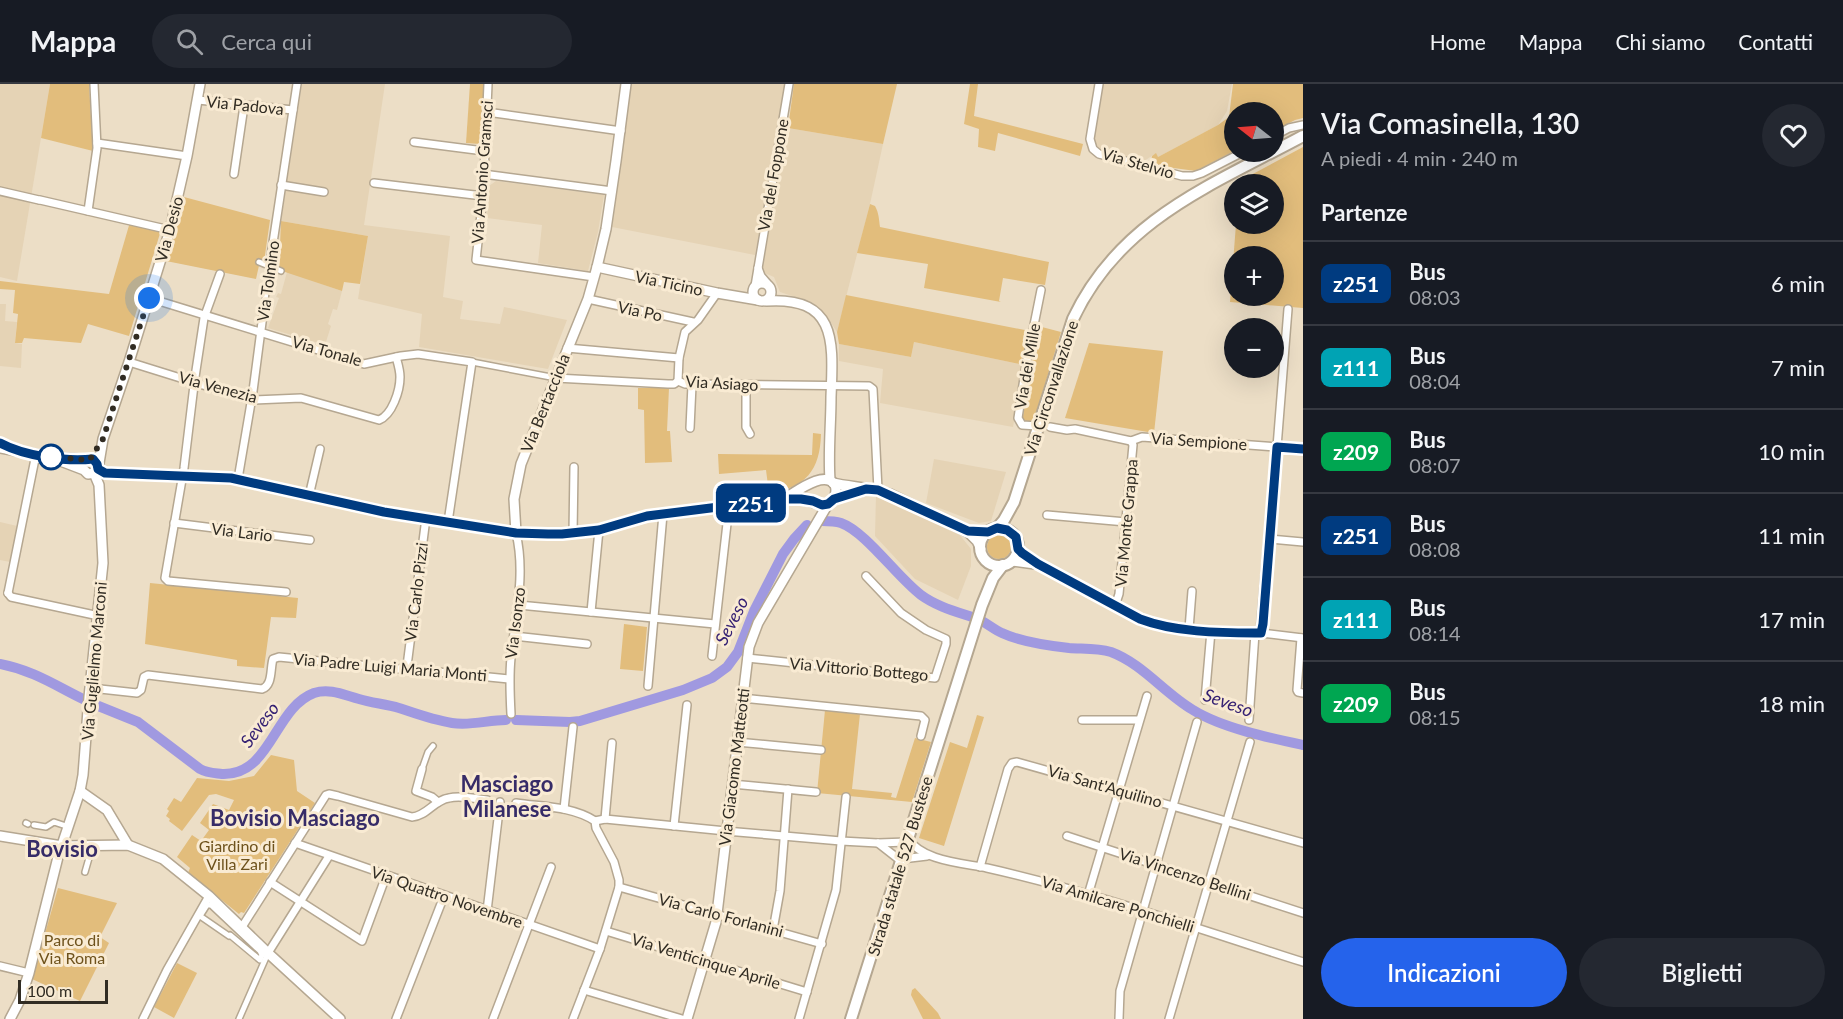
<!DOCTYPE html>
<html lang="it">
<meta charset="utf-8">
<style>
body{margin:0;font-family:Lato,sans-serif;background:#242831;color:#f1f3f6;height:100vh;display:flex;flex-direction:column;font-size:22px;white-space:nowrap}
*{box-sizing:border-box;margin:0}
p{font-size:20px;color:#9ea1a6}
.icon{flex:none;width:33px;height:33px;fill:none;stroke:currentColor;stroke-width:2;stroke-linecap:round;stroke-linejoin:round}
.map{position:relative;flex:1;overflow:hidden}
.drawer{display:flex;flex-direction:column;background:#171b24;width:540px}
.drawer>*{flex:none}
.badge{padding:0 12px;border-radius:9px;font-size:21px;line-height:39px}
.needle{width:39px;rotate:287deg}
.controls{position:absolute;left:1224px;top:18px;display:grid;gap:12px}
.controls a{display:grid;place-items:center;width:60px;height:60px;border-radius:50%;background:#171b24;box-shadow:0 6px 24px #0002;font-size:30px}
.scale{position:absolute;left:18px;bottom:15px;width:90px;box-sizing:border-box;padding-left:6px;border:3px solid #312c23;border-top:0;font-size:16px;line-height:21px;white-space:nowrap;color:#312c23;-webkit-text-stroke:4px #f9ebd3;paint-order:stroke}
.you{position:absolute;width:30px;height:30px;margin:-15px;border:4px solid #fff;border-radius:50%;background:#1a73e8;box-shadow:0 0 0 9px #1a73e833}
.map>.badge{position:absolute;translate:-50% -50%;box-shadow:0 0 0 3px #fff}
h2{padding:0 18px;font-size:22px;line-height:54px}
.round{display:grid;place-items:center;flex:none;width:63px;height:63px;border-radius:32px;background:#242831}
.headline{display:flex;align-items:center;justify-content:space-between;height:102px;padding:0 18px}
h1{font-size:28px;font-weight:600;line-height:45px}
.cta{display:flex;gap:12px;margin-top:auto;padding:12px 18px}
.cta a{flex:1;height:69px;border-radius:36px;background:#2563eb;color:#fff;font-size:24px;font-weight:600;line-height:69px;text-align:center}
.cta a+a{background:#242831;color:#f1f3f6}
ul{padding:0;list-style:none}
li{display:flex;align-items:center;gap:18px;height:84px;padding:0 18px;border-top:2px solid #363941}
li div{flex:1}
li b{display:block;font-size:22px}
li em{font-style:normal}
li .badge{min-width:66px;font-weight:700;text-align:center}
header{display:flex;align-items:center;gap:36px;box-sizing:border-box;height:84px;padding:0 30px;background:#171b24;border-bottom:2px solid #363941}
header strong{font-size:28px}
nav{display:flex;gap:33px;margin-inline-start:auto;font-size:21px}
.search{width:420px;height:54px;background:#242831;display:flex;align-items:center;gap:15px;box-sizing:border-box;padding:0 21px;border-radius:33px;color:#9ea1a6;font-size:22px}
main{display:flex;flex:1;min-height:0}
.map>svg:first-child{display:block}
.built{fill:#e5d3b5}
.green{fill:#e2bd7c;fill-rule:evenodd}
.lines{fill:none;stroke-linecap:round;stroke-linejoin:round}
.river{stroke:#a099e0;stroke-width:10}
.pedestrian-casing{stroke:#b5a791;stroke-width:8}
.minor-casing{stroke:#b5a791;stroke-width:10}
.tertiary-casing{stroke:#b5a791;stroke-width:12}
.primary-casing{stroke:#b5a791;stroke-width:14}
.pedestrian{stroke:#fff;stroke-width:5}
.minor{stroke:#fff;stroke-width:7}
.tertiary{stroke:#fff;stroke-width:9}
.primary{stroke:#fff;stroke-width:10}
.line-casing{stroke:#fff;stroke-width:14}
.line{stroke:#003b80;stroke-width:9}
.walk{stroke:#312c23;stroke-width:6;stroke-dasharray:0 10.8}
.stop-dot{fill:#fff;stroke:#003b80;stroke-width:3}
.labels{text-anchor:middle;stroke-width:6;stroke-linejoin:round;paint-order:stroke}
.street-label{font-size:16px;fill:#312c23;stroke:#f9ebd3}
.park-label{font-size:16px;fill:#6e521c;stroke:#f9ebd3}
.water-label{font-size:18px;font-style:italic;fill:#352173;stroke:#f9ebd3}
.district-label{font-size:22px;font-weight:bold;fill:#372c68;stroke:#f9ebd3}
</style>
<header>
<strong>Mappa</strong>
<div class="search"><svg class="icon" aria-label="search" viewBox="0 0 24 24"><circle cx="10" cy="10" r="6"/><path d="M15 15l6 6"/></svg>Cerca qui</div>
<nav><a>Home</a><a>Mappa</a><a>Chi siamo</a><a>Contatti</a></nav>
</header>
<main>
<div class="map">
<svg width="1303" height="935" viewBox="0 0 1303 935">
<rect width="100%" height="100%" fill="#ecdec6"/>
<g class="built">
<polygon points="0,0 50,0 17,197 0,193"/>
<polygon points="302,0 385,0 364,141 450,152 443,213 463,217 460,235 500,240 504,223 567,236 548,285 419,263 422,230 358,215 368,152 281,137"/>
<polygon points="629,0 786,0 755,171 612,143"/>
<polygon points="1101,0 1232,0 1227,27 1218,41 1158,73 1155,70 1144,77 1132,75 1099,64 1094,57"/>
<polygon points="788,44 883,60 870,120 837,248 828,234 813,219 780,208 774,193 762,188"/>
<polygon points="496,97 604,111 598,148 588,187 538,179 542,141 487,134 489,102"/>
<polygon points="287,188 342,207 337,226 333,225 328,240 331,242 325,261 268,244 279,214 276,213 278,209 281,210"/>
<polygon points="0,220 6,220 5,237 17,238 15,259 22,260 21,284 0,282"/>
<polygon points="914,258 1024,281 1013,343 880,319 883,285 839,277 839,260 911,273"/>
<polygon points="934,375 1006,388 991,437 979,439 926,419"/>
<polygon points="876,411 955,445 971,465 971,482 958,516 915,495 875,452"/>
<polygon points="0,438 17,442 10,478 0,476"/>
</g>
<g class="green">
<polygon points="50,0 89,0 93,67 41,54"/>
<polygon points="470,0 484,0 480,60 466,59"/>
<polygon points="794,0 897,0 883,60 788,44"/>
<polygon points="970,0 978,0 974,32 1083,60 1080,72 998,49 995,67 978,63 979,45 964,40"/>
<polygon points="1233,0 1303,0 1303,34 1295,36 1274,47 1274,28 1234,28 1234,67 1196,87 1151,81 1152,72 1156,69 1158,73 1218,41 1229,33"/>
<path d="M1303,63V224L1230,218L1236,140H1274V100H1236V99ZM1234,172H1274V212H1234Z"/>
<polygon points="184,113 270,136 264,178 260,177 256,195 166,177 176,147"/>
<path d="M870,120L875,122C879,129 879,136 880,143L1049,178L1045,201L1003,194L999,217L1001,218L924,204L928,180L857,169Z"/>
<polygon points="281,137 368,152 360,200 344,198 342,207 279,186"/>
<polygon points="130,138 161,146 129,252 88,240 81,259 24,254 22,259 15,259 18,230 13,229 15,206 0,205 0,197 109,210"/>
<polygon points="846,211 1030,247 1024,281 914,258 911,273 839,260 837,248"/>
<polygon points="1038,242 1061,248 1034,336 1028,338 1023,336 1023,332"/>
<polygon points="1089,259 1163,267 1154,349 1065,334"/>
<polygon points="638,304 669,304 667,347 670,347 672,378 645,379 644,326 638,325"/>
<path d="M813,349L821,350C820,386 806,404 769,409L766,386L719,390L718,370L812,371Z"/>
<circle cx="999" cy="463" r="12"/>
<polygon points="150,499 298,514 296,534 271,533 264,584 237,582 237,576 145,560"/>
<polygon points="624,540 647,543 643,587 620,585"/>
<polygon points="825,626 860,630 852,705 892,709 891,713 896,714 915,654 931,658 912,718 817,709"/>
<polygon points="977,631 984,633 944,762 919,754 950,658 967,664"/>
<polygon points="271,671 294,676 297,707 315,719 244,829 241,828 239,830 188,789 190,784 177,773 192,751 201,757 209,746 200,739 213,720 229,726 234,716 216,710 209,711 182,747 169,737 170,735 166,732 169,727 167,725 174,714 181,718 197,694 229,697 254,692"/>
<polygon points="58,804 117,819 100,853 109,859 80,917 32,895"/>
<polygon points="177,879 197,889 174,934 154,923"/>
<polygon points="915,904 938,929 941,935 923,935 911,911 912,906"/>
</g>
<g class="lines">
<g class="river">
<path d="M822,437C828,437 835,437 841,439C866,448 897,493 921,511C936,522 954,527 972,533"/>
<path d="M982,537C989,541 995,546 1002,549C1019,557 1051,562 1069,564C1083,565 1097,564 1111,568C1143,580 1164,609 1193,626C1222,644 1270,654 1303,661"/>
<path d="M0,580C35,587 54,601 85,616"/>
<path d="M91,619L138,638L200,685C207,689 214,689 222,690C271,692 274,624 314,609C330,604 344,611 359,615C372,619 386,620 399,624C417,630 433,636 452,639C471,642 488,636 506,636"/>
<polyline points="516,636 570,638 580,637 683,606 712,594 727,583 738,568 754,527 783,470 794,455 807,441"/>
</g>
<defs>
<g id="pedestrian">
<polyline points="259,178 281,187"/>
<polyline points="264,223 271,172"/>
<polyline points="472,278 556,294"/>
<polyline points="422,685 428,668 433,662"/>
<polyline points="26,739 28,740"/>
<polyline points="34,741 46,743 54,738 66,742"/>
<polyline points="85,788 89,774"/>
<polygon points="207,821 211,821 260,867 262,871 260,876 230,851 229,852 200,832"/>
<polyline points="239,935 268,869"/>
</g>
<g id="minor">
<polyline points="488,0 483,112 476,176 594,193"/>
<polyline points="1099,0 1090,55 1093,65 1099,70 1182,92 1193,92 1202,89 1243,68"/>
<polyline points="198,16 293,26"/>
<polyline points="487,28 621,47"/>
<polyline points="1274,52 1289,44 1303,41"/>
<polyline points="414,58 484,67"/>
<polyline points="97,59 187,72"/>
<polyline points="234,90 244,22"/>
<polyline points="483,90 612,107"/>
<polyline points="374,99 483,112"/>
<polyline points="281,101 324,108"/>
<polyline points="0,107 39,116"/>
<polyline points="40,116 170,146"/>
<polyline points="88,127 97,64 94,0"/>
<polyline points="271,172 297,0"/>
<polyline points="758,184 761,192 767,199"/>
<polyline points="220,190 204,234 195,293 184,384 165,494 168,497 286,508"/>
<polyline points="755,202 789,0"/>
<polyline points="149,214 364,280 401,272 418,270 472,278 448,438"/>
<polyline points="588,215 693,238"/>
<polyline points="567,264 679,274"/>
<path d="M129,278L251,316L301,314L379,336C392,331 400,307 400,293C400,286 398,280 396,273"/>
<polyline points="556,294 668,300 674,300 678,297"/>
<polyline points="678,297 685,300 869,302 873,305 878,406"/>
<polyline points="678,297 679,274 685,248 698,236 717,209"/>
<polyline points="746,301 746,343 750,350"/>
<polyline points="1038,342 1022,341 1018,334 1026,281 1041,206"/>
<polyline points="1050,343 1067,346 1075,345 1131,357 1142,353 1277,363 1288,225"/>
<polyline points="690,344 692,301"/>
<polyline points="238,395 253,307 264,223"/>
<polyline points="309,412 320,365"/>
<polyline points="1047,431 1126,438"/>
<polyline points="174,439 310,456"/>
<polyline points="573,450 574,383"/>
<polyline points="1269,455 1303,458"/>
<polyline points="8,509 36,370"/>
<polyline points="8,509 11,513 99,532"/>
<polyline points="519,521 715,540"/>
<polyline points="1115,522 1119,510 1133,361 1131,357"/>
<polyline points="591,528 599,446"/>
<polyline points="1189,545 1192,507"/>
<polyline points="1261,549 1303,554"/>
<polyline points="514,552 587,560"/>
<polyline points="1301,554 1297,606 1298,608 1303,609"/>
<polyline points="712,572 729,422"/>
<polyline points="747,574 935,594 946,560 946,555 926,546 901,529 866,492"/>
<polyline points="407,582 426,434"/>
<polyline points="648,602 663,430"/>
<path d="M91,604L137,609L141,606L144,593L148,591L262,605C273,601 270,585 273,575L279,573L399,585L407,582L418,586L509,595"/>
<polyline points="742,614 921,632 925,636 921,652"/>
<polyline points="1205,616 1211,547"/>
<path d="M511,630C510,611 509,593 511,574C515,532 526,491 516,449"/>
<polyline points="1082,636 1139,636"/>
<polyline points="1249,636 1255,549"/>
<polyline points="737,658 821,666"/>
<polyline points="422,685 416,707 432,713 438,718"/>
<polyline points="732,700 816,708"/>
<path d="M516,719C542,723 572,722 595,737L596,744L614,778L619,796V803L600,865L573,935"/>
<polyline points="564,725 573,643"/>
<polyline points="605,735 612,659"/>
<polyline points="595,737 605,735 726,747 841,757 878,759 907,758"/>
<polyline points="674,742 687,621"/>
<polyline points="1067,752 1303,829"/>
<path d="M908,754C921,777 963,779 987,784C1094,808 1198,845 1303,878"/>
<polyline points="295,759 600,865"/>
<polyline points="878,759 901,777"/>
<polyline points="902,775 927,772"/>
<polyline points="980,783 1008,685 1012,679 1017,678 1303,759"/>
<polyline points="270,798 362,857 386,792"/>
<polyline points="619,803 822,860"/>
<polyline points="1088,811 1147,612"/>
<polyline points="487,827 500,718"/>
<path d="M242,843L326,711L329,710L338,712L412,733C427,732 434,716 449,714C461,711 476,715 487,716"/>
<polyline points="773,846 780,807 788,705"/>
<polyline points="606,847 807,908"/>
<polyline points="268,869 329,772"/>
<polyline points="0,882 29,889"/>
<polyline points="584,906 682,935"/>
<polyline points="143,935 167,886 209,812"/>
<polyline points="396,935 444,812"/>
<polyline points="493,935 551,783"/>
<polyline points="799,935 836,806 846,713"/>
<polyline points="1119,935 1120,907 1197,638"/>
<polyline points="1169,935 1250,658"/>
</g>
<g id="tertiary">
<polyline points="597,183 717,209 758,216"/>
<circle cx="762" cy="208" r="9"/>
<path d="M766,217C838,212 833,259 831,313C831,341 828,368 830,396"/>
<polyline points="0,364 50,373 92,376 97,380"/>
<polyline points="50,373 84,386 88,390 95,389 98,385 103,355 129,278 170,146 187,72 200,0"/>
<polyline points="95,389 231,394 384,428 516,449 548,450 562,450 599,446 647,432 782,415 801,415 822,421 828,420 834,415 866,406"/>
<path d="M833,399C851,403 874,404 890,410L968,448L977,457L981,465"/>
<path d="M785,414C796,408 825,385 835,401C837,406 836,410 834,415"/>
<polyline points="968,448 988,448"/>
<polyline points="516,449 514,415 521,380 588,215 597,183 606,145 616,77 626,0"/>
<path d="M1018,465L1038,480L1140,535C1171,547 1228,551 1261,549L1277,363L1303,365"/>
<polyline points="1012,477 1035,480"/>
<polyline points="80,707 107,726 128,761"/>
<polyline points="0,752 62,762 128,761 163,775 209,812 268,869 340,935"/>
<polyline points="10,935 20,916 29,889 58,773 80,707 83,691 89,613 103,479 99,401 94,389"/>
<polyline points="687,935 716,838 749,563 758,539 828,420"/>
</g>
<g id="primary">
<path d="M997,444L1004,436L1014,418L1073,235C1120,135 1212,101 1303,52"/>
<circle cx="999" cy="463" r="19"/>
<polyline points="851,935 982,521 993,494 1003,481"/>
</g>
</defs>
<use href="#pedestrian" class="pedestrian-casing"/>
<use href="#minor" class="minor-casing"/>
<use href="#tertiary" class="tertiary-casing"/>
<use href="#primary" class="primary-casing"/>
<use href="#pedestrian" class="pedestrian"/>
<use href="#minor" class="minor"/>
<use href="#tertiary" class="tertiary"/>
<use href="#primary" class="primary"/>
</g>
<g class="lines">
<defs>
<path id="line" d="M0,359C24,372 66,378 93,375L97,380L98,385L105,389L231,394L384,428L516,449L548,450H562L599,446L647,432L782,415H801L813,417L822,421L828,420L834,415L866,405L878,406L968,447L988,448L997,444L1007,446L1016,453L1018,465L1022,469L1038,480L1140,535C1174,548 1219,549 1255,549H1261L1263,540L1277,363L1303,365"/>
</defs>
<use href="#line" class="line-casing"/>
<use href="#line" class="line"/>
<polyline class="walk" points="51,373 50,373 88,376 90,375 103,355 149,214"/>
</g>
<circle class="stop-dot" cx="51" cy="373" r="12"/>
<g class="labels">
<g class="street-label">
<text transform="translate(245 21) rotate(6)" y="6">Via Padova</text>
<text transform="translate(1138 79) rotate(16)" y="6">Via Stelvio</text>
<text transform="translate(482 88) rotate(-86)" y="6">Via Antonio Gramsci</text>
<text transform="translate(773 91) rotate(-80)" y="6">Via del Foppone</text>
<text transform="translate(169 145) rotate(-75)" y="6">Via Desio</text>
<text transform="translate(268 197) rotate(-82)" y="6">Via Tolmino</text>
<text transform="translate(669 199) rotate(12)" y="6">Via Ticino</text>
<text transform="translate(640 227) rotate(12)" y="6">Via Po</text>
<text transform="translate(327 267) rotate(16)" y="6">Via Tonale</text>
<text transform="translate(1027 282) rotate(-80)" y="6">Via dei Mille</text>
<text transform="translate(722 299) rotate(3)" y="6">Via Asiago</text>
<text transform="translate(218 303) rotate(15)" y="6">Via Venezia</text>
<text transform="translate(1051 304) rotate(-72)" y="6">Via Circonvallazione</text>
<text transform="translate(545 319) rotate(-68)" y="6">Via Bertacciola</text>
<text transform="translate(1199 357) rotate(4)" y="6">Via Sempione</text>
<text transform="translate(1126 439) rotate(-85)" y="6">Via Monte Grappa</text>
<text transform="translate(242 448) rotate(7)" y="6">Via Lario</text>
<text transform="translate(416 508) rotate(-83)" y="6">Via Carlo Pizzi</text>
<text transform="translate(515 539) rotate(-83)" y="6">Via Isonzo</text>
<text transform="translate(94 577) rotate(-85)" y="6">Via Guglielmo Marconi</text>
<text transform="translate(390 583) rotate(5)" y="6">Via Padre Luigi Maria Monti</text>
<text transform="translate(859 585) rotate(5)" y="6">Via Vittorio Bottego</text>
<text transform="translate(734 683) rotate(-83)" y="6">Via Giacomo Matteotti</text>
<text transform="translate(1105 702) rotate(16)" y="6">Via Sant'Aquilino</text>
<text transform="translate(900 782) rotate(-73)" y="6">Strada statale 527 Bustese</text>
<text transform="translate(1185 790) rotate(18)" y="6">Via Vincenzo Bellini</text>
<text transform="translate(447 813) rotate(19)" y="6">Via Quattro Novembre</text>
<text transform="translate(1118 820) rotate(17)" y="6">Via Amilcare Ponchielli</text>
<text transform="translate(721 831) rotate(15)" y="6">Via Carlo Forlanini</text>
<text transform="translate(706 877) rotate(17)" y="6">Via Venticinque Aprile</text>
</g>
<g class="park-label">
<text x="237" y="768">Giardino di<tspan x="237" dy="18">Villa Zari</tspan></text>
<text x="72" y="862">Parco di<tspan x="72" dy="18">Via Roma</tspan></text>
</g>
<g class="water-label">
<text transform="translate(732 537) rotate(-63)" y="6">Seveso</text>
<text transform="translate(1228 619) rotate(20)" y="6">Seveso</text>
<text transform="translate(260 641) rotate(-53)" y="6">Seveso</text>
</g>
<g class="district-label">
<text x="507" y="708">Masciago<tspan x="507" dy="25">Milanese</tspan></text>
<text x="295" y="742">Bovisio Masciago</text>
<text x="62" y="773">Bovisio</text>
</g>
</g>
</svg>
<div class="controls">
<a><svg class="needle" viewBox="-14 -14 28 28"><path d="M0-13l5 13h-10z" fill="#e53935"/><path d="M0 13l5-13h-10z" fill="#9ea1a6"/></svg></a>
<a><svg class="icon" aria-label="layers" viewBox="0 0 24 24"><path d="M12 4l9 5-9 5-9-5zM3 14l9 5 9-5"/></svg></a>
<a>+</a>
<a>−</a>
</div>
<div class="scale">100 m</div>
<div class="you" style="left:149px;top:214px"></div>
<b class="badge" style="left:751px;top:419px;background:#003b80;color:#fff">z251</b>
</div>
<section class="drawer">
<div class="headline"><div><h1>Via Comasinella, 130</h1><p>A piedi · 4 min · 240 m</p></div><a class="round"><svg class="icon" aria-label="heart" viewBox="0 0 24 24"><path d="M12 20l-8-8c-3-5 5-10 8-4 3-6 11-1 8 4z"/></svg></a></div>
<h2>Partenze</h2>
<ul>
<li><span class="badge" style="background:#003b80;color:#fff">z251</span><div><b>Bus</b><p>08:03</p></div><em>6 min</em></li>
<li><span class="badge" style="background:#00a3b4;color:#fff">z111</span><div><b>Bus</b><p>08:04</p></div><em>7 min</em></li>
<li><span class="badge" style="background:#00a651;color:#fff">z209</span><div><b>Bus</b><p>08:07</p></div><em>10 min</em></li>
<li><span class="badge" style="background:#003b80;color:#fff">z251</span><div><b>Bus</b><p>08:08</p></div><em>11 min</em></li>
<li><span class="badge" style="background:#00a3b4;color:#fff">z111</span><div><b>Bus</b><p>08:14</p></div><em>17 min</em></li>
<li><span class="badge" style="background:#00a651;color:#fff">z209</span><div><b>Bus</b><p>08:15</p></div><em>18 min</em></li>
</ul>
<div class="cta"><a>Indicazioni</a><a>Biglietti</a></div>
</section>
</main>
